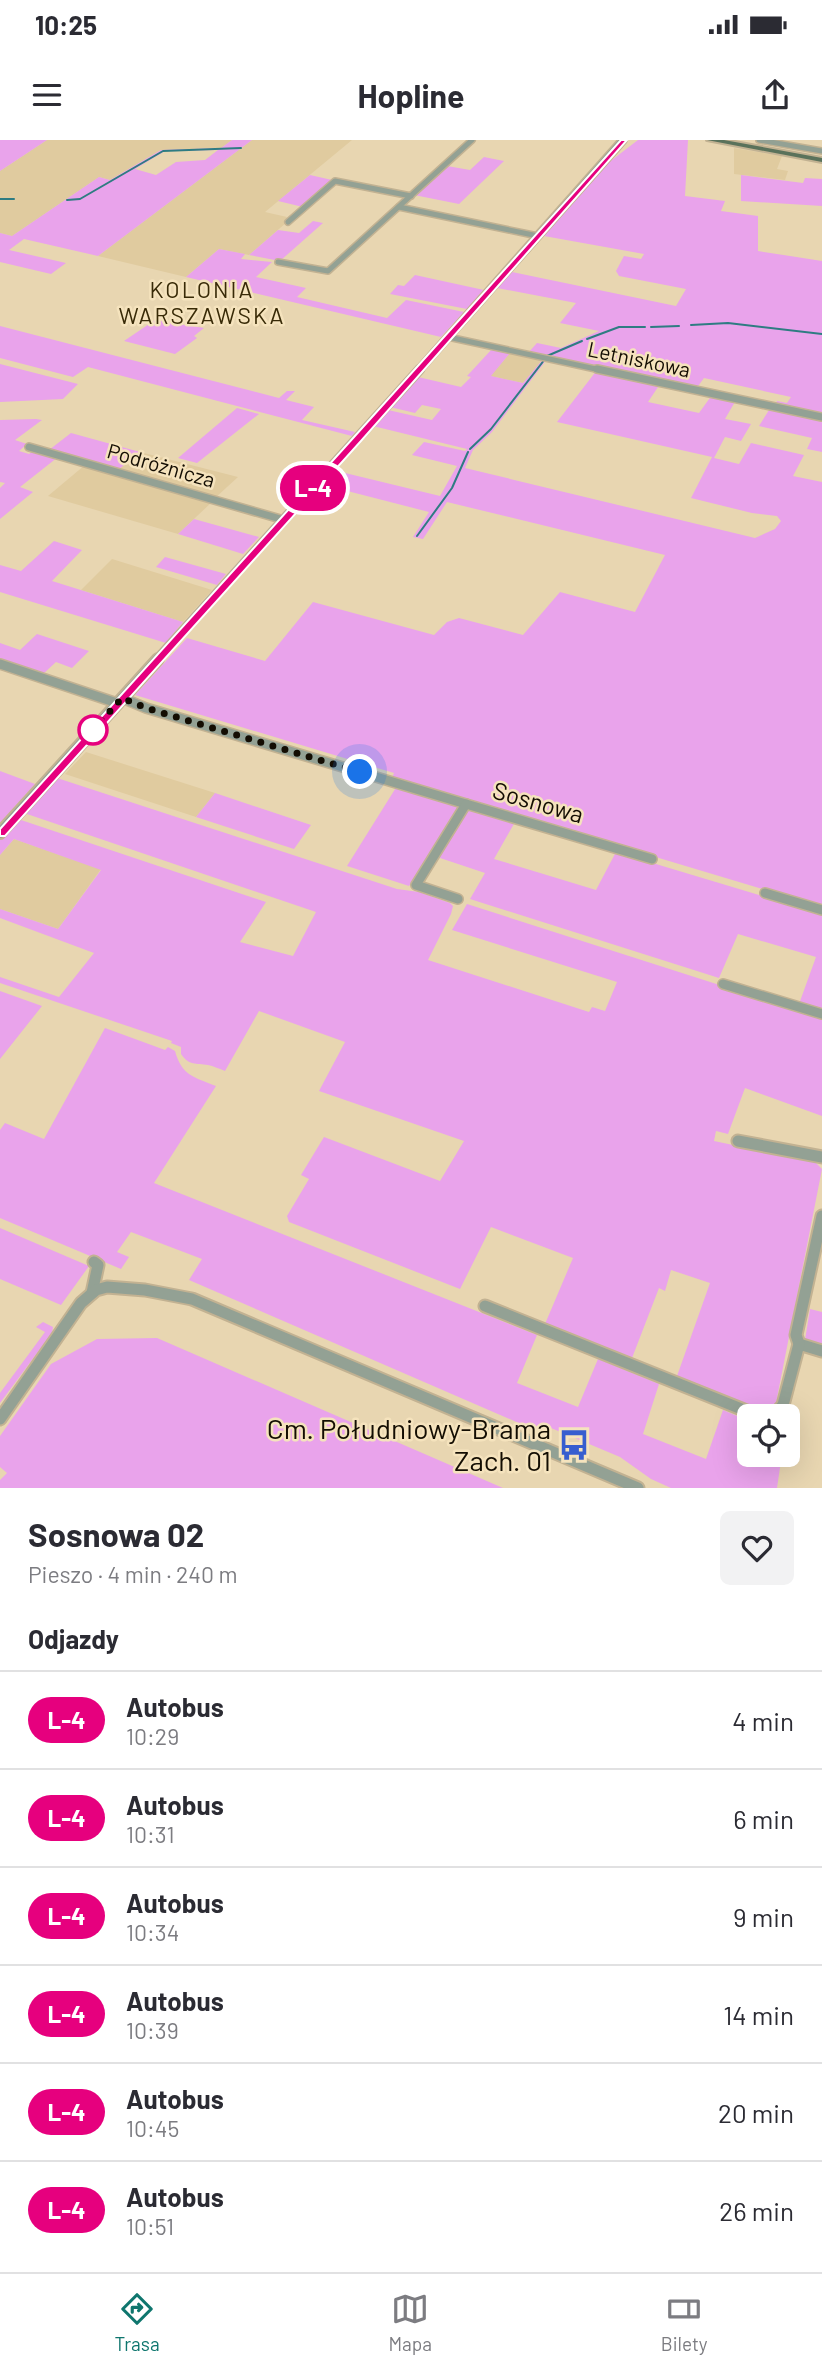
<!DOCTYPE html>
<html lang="pl">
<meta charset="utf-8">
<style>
body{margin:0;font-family:Barlow,sans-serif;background:#f2f2f3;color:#2b2b33;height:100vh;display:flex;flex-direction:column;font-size:26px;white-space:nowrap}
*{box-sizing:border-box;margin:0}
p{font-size:23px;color:#7c7c81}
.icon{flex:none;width:38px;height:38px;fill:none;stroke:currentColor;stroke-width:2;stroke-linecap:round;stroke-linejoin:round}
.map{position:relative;height:1348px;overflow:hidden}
.sheet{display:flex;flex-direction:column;background:#fff;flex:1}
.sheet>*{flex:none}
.badge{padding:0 14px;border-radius:23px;font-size:24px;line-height:46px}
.buttons{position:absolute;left:737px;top:1264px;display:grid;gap:14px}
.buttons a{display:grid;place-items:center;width:63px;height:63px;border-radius:10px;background:#fff;box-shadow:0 7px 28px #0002;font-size:35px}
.you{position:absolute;width:35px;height:35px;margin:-18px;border:5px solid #fff;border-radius:50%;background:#1a73e8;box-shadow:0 0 0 10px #1a73e833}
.map>.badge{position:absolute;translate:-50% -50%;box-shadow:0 0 0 4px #fff}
h2{padding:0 28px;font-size:26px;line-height:63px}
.round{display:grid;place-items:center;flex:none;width:74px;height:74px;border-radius:10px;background:#f2f2f3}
.overview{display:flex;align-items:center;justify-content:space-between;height:119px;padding:0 28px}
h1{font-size:33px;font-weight:700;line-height:52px}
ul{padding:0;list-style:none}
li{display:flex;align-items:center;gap:21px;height:98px;padding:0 28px;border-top:2px solid #e1e1e2}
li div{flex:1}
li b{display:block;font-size:26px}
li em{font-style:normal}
li .badge{min-width:77px;font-weight:700;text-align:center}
.status{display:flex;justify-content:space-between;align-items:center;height:49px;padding:0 35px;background:#fff;direction:ltr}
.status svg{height:19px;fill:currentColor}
header{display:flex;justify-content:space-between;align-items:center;height:91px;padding:0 28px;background:#fff;font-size:32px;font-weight:700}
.tabs{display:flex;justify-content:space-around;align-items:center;height:98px;border-top:2px solid #e1e1e2;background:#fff;font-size:19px;color:#7c7c81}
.tabs a{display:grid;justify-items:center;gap:4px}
.tabs .on{color:#0f766e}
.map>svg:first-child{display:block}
.built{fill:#e0cb9f}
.green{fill:#e9a3eb;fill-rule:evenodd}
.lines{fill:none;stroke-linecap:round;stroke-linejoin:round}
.stream{stroke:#2e7c82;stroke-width:2}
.minor-far3-casing{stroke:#c2b292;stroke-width:8}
.minor-far2-casing{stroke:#c2b292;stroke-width:10}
.minor-far1-casing{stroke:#c2b292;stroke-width:12}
.minor-casing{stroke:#c2b292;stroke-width:15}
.tertiary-far2-casing{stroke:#c2b292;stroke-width:10}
.tertiary-far1-casing{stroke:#c2b292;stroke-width:11}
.tertiary-casing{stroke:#c2b292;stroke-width:14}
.primary-casing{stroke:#c2b292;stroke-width:4}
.minor-far3{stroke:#93a194;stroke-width:5}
.minor-far2{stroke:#93a194;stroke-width:7}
.minor-far1{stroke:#93a194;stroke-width:9}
.minor{stroke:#93a194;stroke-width:11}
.tertiary-far2{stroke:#93a194;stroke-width:7}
.tertiary-far1{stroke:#93a194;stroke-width:9}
.tertiary{stroke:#93a194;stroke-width:10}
.primary{fill:#5a725b;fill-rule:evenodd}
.line{fill:#e6007e;stroke:#fff;stroke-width:2}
.walk{stroke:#130d02;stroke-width:7;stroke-dasharray:0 12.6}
.stop-dot{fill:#fff;stroke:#e6007e;stroke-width:3.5}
.labels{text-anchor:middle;stroke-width:5;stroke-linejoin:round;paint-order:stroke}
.far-street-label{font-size:21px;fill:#130d02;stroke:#f5e3bd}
.far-quarter-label{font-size:23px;letter-spacing:2px;fill:#382a07;stroke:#f5e3bd}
.street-label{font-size:24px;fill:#130d02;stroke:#f5e3bd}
.near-poi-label{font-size:28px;fill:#130d02;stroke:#f5e3bd;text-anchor:end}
</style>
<div class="status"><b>10:25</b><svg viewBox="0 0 49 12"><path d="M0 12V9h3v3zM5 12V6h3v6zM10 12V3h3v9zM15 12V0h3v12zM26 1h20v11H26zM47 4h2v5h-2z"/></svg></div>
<header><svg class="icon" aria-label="menu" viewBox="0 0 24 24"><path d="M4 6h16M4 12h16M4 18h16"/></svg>Hopline<svg class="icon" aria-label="share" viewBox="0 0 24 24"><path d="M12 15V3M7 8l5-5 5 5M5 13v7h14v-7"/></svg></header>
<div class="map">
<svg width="822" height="1348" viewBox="0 0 822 1348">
<rect width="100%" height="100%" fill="#e8d6b1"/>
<g class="built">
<polygon points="47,0 232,0 221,8 161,10 110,40 99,37 12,96 0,93 0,31"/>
<polygon points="252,0 352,0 265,72 287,77 284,81 287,82 249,115 219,109 186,137 98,116"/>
<polygon points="734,8 782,16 777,29 788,31 785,40 734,34"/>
<polygon points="510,213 543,220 523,243 490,236"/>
<polygon points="140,312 238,337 215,358 118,330"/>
<polygon points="85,325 213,361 178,394 48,356"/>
<polygon points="112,419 212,450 183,482 81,450"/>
<polygon points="86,612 215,653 196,677 65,634"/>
<polygon points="14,699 101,729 58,789 0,769 0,715"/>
</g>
<g class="green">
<polygon points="0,0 47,0 0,31"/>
<path d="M232,0H252L98,116L24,99L9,110L66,123L51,134L0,122V93L12,96L99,37L110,40L161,10L221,8ZM218,10L205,20L176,22L156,35L135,29L165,11Z"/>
<polygon points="638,0 688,0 685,56 725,61 721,71 758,76 758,111 822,121 822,276 775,266 777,261 787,263 791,257 704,238 696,249 528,213 537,203 561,208 599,191 560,183 576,163 497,148 512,132 676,166 686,149 619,136 616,131 624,116 641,119 644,114 544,96 608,23"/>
<polygon points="484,17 504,21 459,64 414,55 447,26 470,30"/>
<polygon points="310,35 332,40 303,67 278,61"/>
<polygon points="741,35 803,43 805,38 822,39 822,66 741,61"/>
<polygon points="313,81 323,83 280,121 249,115 278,90 299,93"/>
<polygon points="219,109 245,114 241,119 272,122 256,137 306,148 297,157 387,178 406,160 464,172 441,197 186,137"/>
<polygon points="415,135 484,150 467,169 390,154 398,145 404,146"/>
<polygon points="155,180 204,188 194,196 197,198 175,214 124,201"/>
<polygon points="0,186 279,258 287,251 295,251 286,260 314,267 302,280 355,292 352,296 88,227 73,237 0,218"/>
<polygon points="492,209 510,213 491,236 523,243 544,218 547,219 492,292 473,310 465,328 755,398 775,389 781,381 777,376 752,373 691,358 712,317 557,282 597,230 660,244 648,262 699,273 712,255 736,260 725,279 751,284 741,301 725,297 714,318 739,324 751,303 804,315 793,336 822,342 822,767 392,638 394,633 135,555 187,498 265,521 313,462 434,495 447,482 459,478 523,495 560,452 635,472 665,415 447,362 423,399 413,397 429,372 324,345 336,332 341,332 440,356 457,326 412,315 424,302 465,311 467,309 373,286 388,270 432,280 441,269 422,265 415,273 390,267 418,237 461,247 471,237 467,236"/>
<polygon points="0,224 78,244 63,259 0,262"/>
<polygon points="237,268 259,274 197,323 178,318"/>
<polygon points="774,268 822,278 822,312 807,309 812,298 759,286 769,270"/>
<polygon points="36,279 42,280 15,300 27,304 19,311 29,314 35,310 58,317 20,347 33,352 0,379 0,348 5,343 0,342 0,280"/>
<polygon points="71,293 140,312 118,330 49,310"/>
<polygon points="194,379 259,397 243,414 178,394"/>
<polygon points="54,401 82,410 52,441 183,482 166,503 0,452 0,425 21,431"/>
<polygon points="165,417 226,434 217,445 156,427"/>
<polygon points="37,494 89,511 72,528 56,522 43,534 0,520 0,503 20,510"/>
<polygon points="0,631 35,644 0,683"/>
<path d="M57,638L397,749L419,752L450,763L453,766L451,774L428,820L589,872L592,867L605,871L617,842L452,790L467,764L822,878V976L745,948L728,994L716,991L714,1001L815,1022L822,1029L775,1268L767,1273L677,1236L710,1143L671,1130L665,1151L659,1148L632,1218L545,1184L573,1118L491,1087L460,1149L289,1082L287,1076L309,1039L301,1035L324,997L440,1041L464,1001L319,951L345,902L259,871L225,931C220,929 213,926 208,925C196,923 189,926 181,914V907L171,903L172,901L0,843V837L59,857L94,813L0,778V769L58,789L101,730L14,699L0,715V700L18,679L266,762L240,802L293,816L316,772L24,673Z"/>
<polygon points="397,646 460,665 409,746 347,726"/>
<polygon points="215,653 311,685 294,709 196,677"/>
<polygon points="468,667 515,682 494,719 596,750 616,712 822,774 822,871 799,864 816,817 738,794 719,838 470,759 485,733 437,717"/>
<polygon points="0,851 42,866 0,919"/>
<path d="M105,888L165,910L168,907L175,911C182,936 194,937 216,946L154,1043L537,1195L517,1243L578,1267L598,1219L659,1244L643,1294L706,1319L723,1270L749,1281V1314H782L777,1348H671L651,1339L620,1317L551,1288L521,1284L189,1140L202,1119L131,1092L117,1112L129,1117L121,1129L0,1078V990L5,983L44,999Z"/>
<polygon points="0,1088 89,1126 61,1165 0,1139"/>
<polygon points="810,1169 822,1172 822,1205 805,1200"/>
<polygon points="43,1182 53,1187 52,1193 0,1263 0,1253 45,1192 36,1187"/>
<polygon points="157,1198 503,1348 0,1348 0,1340 7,1333 0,1327 0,1296 51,1224 97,1199"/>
</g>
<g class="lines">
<g class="stream">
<polyline points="0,59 14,59"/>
<polyline points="67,60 80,59 163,11 241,8"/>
<polyline points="691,185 728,183 822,194"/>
<polyline points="651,187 679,186"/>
<polyline points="587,199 619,187 645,187"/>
<polyline points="547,216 582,201"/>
<polyline points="470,309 491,289 545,219"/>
<polyline points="417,396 452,348 468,312"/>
</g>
<defs>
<g id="minor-far3">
<polyline points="759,0 822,11"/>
<polyline points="399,67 538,96"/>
<polyline points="288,82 335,41 411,56"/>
<polyline points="278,122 328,131 472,0"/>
<polyline points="448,197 605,231"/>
</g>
<g id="minor-far2">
<polyline points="597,229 822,277"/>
<polyline points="29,307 284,380"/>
</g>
<g id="minor-far1">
<polyline points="0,524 117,563"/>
<polyline points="122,558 146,568 466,664"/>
<polyline points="765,753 822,770"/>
<polyline points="458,759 416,745 466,664 652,719"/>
<polyline points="723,844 822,874"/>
</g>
<g id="minor">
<polyline points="738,1001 822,1017"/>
<polyline points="92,1153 98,1125 94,1122"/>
<polyline points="485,1166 759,1276"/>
<polyline points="799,1204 822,1211"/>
<polyline points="773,1276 783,1265 799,1204 796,1195 822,1076"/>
<polyline points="0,1279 81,1163 96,1150 107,1147 145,1150 192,1159 638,1348"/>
</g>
<polyline id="tertiary-far2" points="418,231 623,0"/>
<polyline id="tertiary-far1" points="156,521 420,229"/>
<polyline id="tertiary" points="0,693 158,519"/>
<polygon id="primary" points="707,0 724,0 822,18 822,22"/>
</defs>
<use href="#minor-far3" class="minor-far3-casing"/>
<use href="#minor-far2" class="minor-far2-casing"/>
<use href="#minor-far1" class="minor-far1-casing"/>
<use href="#minor" class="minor-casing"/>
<use href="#tertiary-far2" class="tertiary-far2-casing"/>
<use href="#tertiary-far1" class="tertiary-far1-casing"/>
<use href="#tertiary" class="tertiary-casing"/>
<use href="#primary" class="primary-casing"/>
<use href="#minor-far3" class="minor-far3"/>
<use href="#minor-far2" class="minor-far2"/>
<use href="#minor-far1" class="minor-far1"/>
<use href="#minor" class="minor"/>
<use href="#tertiary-far2" class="tertiary-far2"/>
<use href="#tertiary-far1" class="tertiary-far1"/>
<use href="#tertiary" class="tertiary"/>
<use href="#primary" class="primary"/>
</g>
<polygon class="line" points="621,0 627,0 361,301 5,696 0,696 0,689 354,297"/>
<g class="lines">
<polyline class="walk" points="93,590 122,558 146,568 360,632"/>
</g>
<defs>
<symbol id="bus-bare" viewBox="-9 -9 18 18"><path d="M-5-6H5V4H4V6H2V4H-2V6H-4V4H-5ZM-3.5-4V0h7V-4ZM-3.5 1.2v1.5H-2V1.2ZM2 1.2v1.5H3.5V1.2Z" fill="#375ecf" stroke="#f5e3bd" stroke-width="2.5" paint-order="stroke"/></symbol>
</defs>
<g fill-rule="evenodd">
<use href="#bus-bare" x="552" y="1283" width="44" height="44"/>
</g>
<circle class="stop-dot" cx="93" cy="590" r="14"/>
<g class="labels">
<g class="far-street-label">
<text transform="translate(639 220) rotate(12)" y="7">Letniskowa</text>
<text transform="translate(161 326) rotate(16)" y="7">Podróżnicza</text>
</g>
<g class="far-quarter-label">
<text x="202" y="158">KOLONIA<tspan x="202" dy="26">WARSZAWSKA</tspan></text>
</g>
<g class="street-label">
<text transform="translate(538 663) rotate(16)" y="8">Sosnowa</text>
</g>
<g class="near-poi-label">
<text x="551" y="1299">Cm. Południowy-Brama<tspan x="551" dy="32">Zach. 01</tspan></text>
</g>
</g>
</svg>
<div class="buttons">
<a><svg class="icon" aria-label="locate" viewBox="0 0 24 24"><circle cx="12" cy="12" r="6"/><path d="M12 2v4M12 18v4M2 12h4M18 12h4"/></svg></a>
</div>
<div class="you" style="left:360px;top:632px"></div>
<b class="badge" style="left:313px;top:348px;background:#e6007e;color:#fff">L-4</b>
</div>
<section class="sheet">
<div class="overview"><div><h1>Sosnowa 02</h1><p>Pieszo · 4 min · 240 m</p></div><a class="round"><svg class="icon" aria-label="heart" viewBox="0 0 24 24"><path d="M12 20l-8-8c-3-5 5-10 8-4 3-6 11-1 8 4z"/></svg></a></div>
<h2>Odjazdy</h2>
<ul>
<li><span class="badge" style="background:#e6007e;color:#fff">L-4</span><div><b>Autobus</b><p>10:29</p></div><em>4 min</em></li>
<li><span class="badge" style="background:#e6007e;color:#fff">L-4</span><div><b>Autobus</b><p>10:31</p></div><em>6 min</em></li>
<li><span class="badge" style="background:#e6007e;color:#fff">L-4</span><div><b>Autobus</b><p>10:34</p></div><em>9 min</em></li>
<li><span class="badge" style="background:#e6007e;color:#fff">L-4</span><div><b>Autobus</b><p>10:39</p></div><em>14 min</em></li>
<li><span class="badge" style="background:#e6007e;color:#fff">L-4</span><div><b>Autobus</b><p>10:45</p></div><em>20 min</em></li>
<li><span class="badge" style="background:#e6007e;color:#fff">L-4</span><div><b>Autobus</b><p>10:51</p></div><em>26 min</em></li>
</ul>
</section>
<nav class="tabs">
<a class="on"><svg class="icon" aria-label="directions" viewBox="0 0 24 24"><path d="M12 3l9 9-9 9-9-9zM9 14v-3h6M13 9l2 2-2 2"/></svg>Trasa</a>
<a><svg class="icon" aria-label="map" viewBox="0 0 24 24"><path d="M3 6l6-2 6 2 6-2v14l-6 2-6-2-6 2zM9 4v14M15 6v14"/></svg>Mapa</a>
<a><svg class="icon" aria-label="tickets" viewBox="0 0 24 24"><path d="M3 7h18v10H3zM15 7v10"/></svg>Bilety</a>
</nav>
